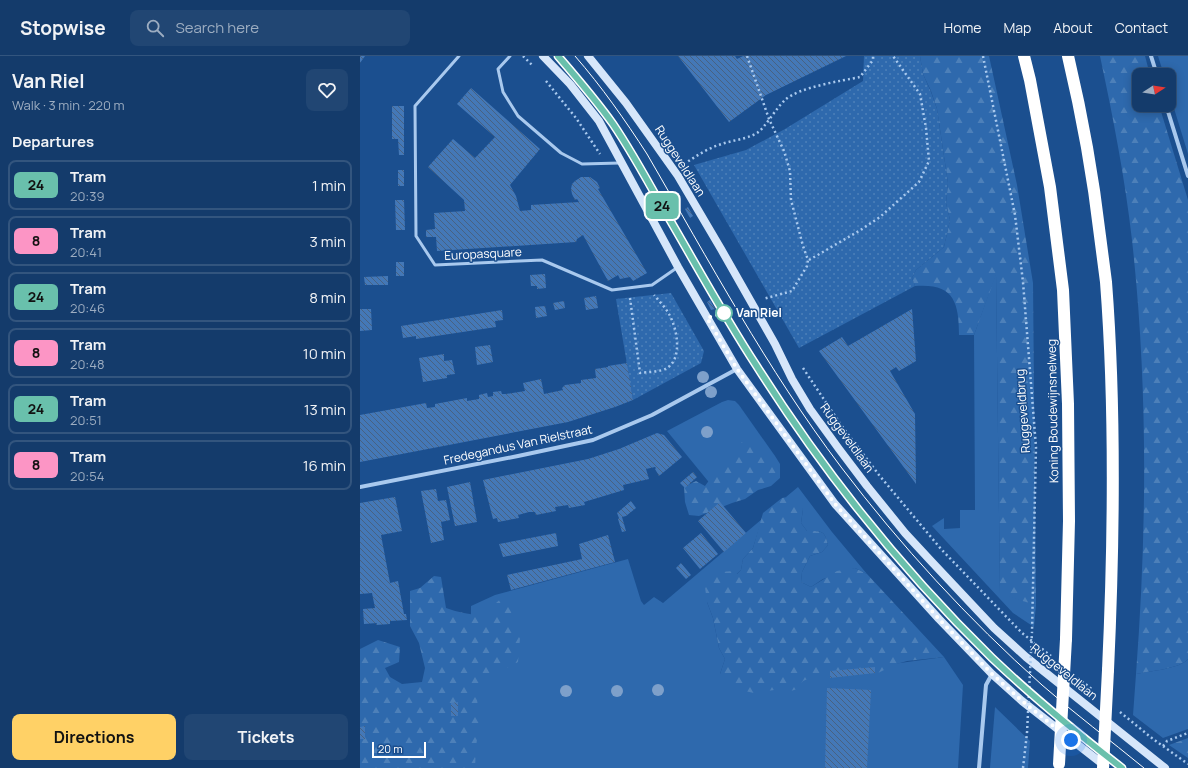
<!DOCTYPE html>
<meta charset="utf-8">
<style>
body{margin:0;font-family:Manrope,sans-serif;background:#214673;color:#f1f3f6;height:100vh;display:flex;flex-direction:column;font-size:15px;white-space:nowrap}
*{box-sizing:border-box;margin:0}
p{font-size:13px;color:#9dadc1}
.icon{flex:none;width:22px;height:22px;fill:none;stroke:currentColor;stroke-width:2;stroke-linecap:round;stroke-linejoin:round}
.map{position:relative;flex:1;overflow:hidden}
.panel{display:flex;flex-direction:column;background:#143b6b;width:360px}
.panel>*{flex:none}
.badge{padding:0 8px;border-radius:6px;font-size:14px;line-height:26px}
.needle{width:26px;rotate:78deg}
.fabs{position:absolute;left:772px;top:12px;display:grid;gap:8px}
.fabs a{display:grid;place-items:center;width:44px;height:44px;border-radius:8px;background:#143b6b;box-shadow:0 2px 10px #0003,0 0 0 1px #33557e;font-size:20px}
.scale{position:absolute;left:12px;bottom:10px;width:54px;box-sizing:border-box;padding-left:4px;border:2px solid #fff;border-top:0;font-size:11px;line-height:14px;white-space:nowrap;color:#fff;-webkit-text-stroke:3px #1b4f8f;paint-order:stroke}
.you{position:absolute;width:20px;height:20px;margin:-10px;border:3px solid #fff;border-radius:50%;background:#1a73e8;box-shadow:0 0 0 6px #1a73e833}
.map>.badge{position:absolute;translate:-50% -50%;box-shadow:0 0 0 2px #fff}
h2{padding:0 12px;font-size:15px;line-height:36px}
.round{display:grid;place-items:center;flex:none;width:42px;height:42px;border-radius:8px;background:#214673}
.overview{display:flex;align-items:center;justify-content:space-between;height:68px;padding:0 12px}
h1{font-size:19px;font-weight:700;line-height:30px}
.primary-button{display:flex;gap:8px;margin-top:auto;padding:8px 12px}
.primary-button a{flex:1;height:46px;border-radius:8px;background:#ffd166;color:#111;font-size:16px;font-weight:700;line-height:46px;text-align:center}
.primary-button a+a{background:#214673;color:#f1f3f6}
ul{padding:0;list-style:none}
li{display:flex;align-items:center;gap:12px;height:50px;margin:0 8px 6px;padding:0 4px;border:2px solid #33557e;border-radius:8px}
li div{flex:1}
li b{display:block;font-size:15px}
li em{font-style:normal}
li .badge{min-width:44px;font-weight:700;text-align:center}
header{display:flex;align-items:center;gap:24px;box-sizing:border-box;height:56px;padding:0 20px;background:#143b6b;border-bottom:1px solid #33557e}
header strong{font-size:19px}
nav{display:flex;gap:22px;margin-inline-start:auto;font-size:14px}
.search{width:280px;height:36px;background:#214673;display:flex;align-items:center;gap:10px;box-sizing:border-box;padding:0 14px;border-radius:8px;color:#9dadc1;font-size:15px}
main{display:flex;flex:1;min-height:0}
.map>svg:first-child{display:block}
.green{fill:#2e69ad}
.forest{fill:url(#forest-firs)}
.park{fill:url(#park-dots)}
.building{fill:url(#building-back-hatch)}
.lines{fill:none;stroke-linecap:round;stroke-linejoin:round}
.path{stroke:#a9c9ee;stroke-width:2.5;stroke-dasharray:2 3;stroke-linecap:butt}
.lane{stroke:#a9c9ee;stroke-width:3}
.street{stroke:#a9c9ee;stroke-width:4}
.secondary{stroke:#d6e6fa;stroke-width:8}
.highway{stroke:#fff;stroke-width:12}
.tram{stroke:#fff;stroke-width:1}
.path-bridge{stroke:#a9c9ee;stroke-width:2.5;stroke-dasharray:2 3;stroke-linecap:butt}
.highway-bridge{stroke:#fff;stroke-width:12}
.tree{fill:#7ea0ca}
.line-casing{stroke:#fff;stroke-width:9}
.line{stroke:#69c0ac;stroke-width:6}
.walk{stroke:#fff;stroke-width:4;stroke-dasharray:0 7.2}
.stop-dot{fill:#fff;stroke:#69c0ac;stroke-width:2}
.labels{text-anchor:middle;stroke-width:3;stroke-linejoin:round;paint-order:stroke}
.street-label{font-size:12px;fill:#fff;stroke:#1b4f8f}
.stop-label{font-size:12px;font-weight:bold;fill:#fff;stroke:#1b4f8f;text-anchor:start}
</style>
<header>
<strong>Stopwise</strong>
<div class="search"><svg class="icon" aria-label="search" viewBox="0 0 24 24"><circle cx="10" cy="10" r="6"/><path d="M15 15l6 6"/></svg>Search here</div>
<nav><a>Home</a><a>Map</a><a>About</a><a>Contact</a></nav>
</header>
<main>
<section class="panel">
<div class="overview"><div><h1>Van Riel</h1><p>Walk · 3 min · 220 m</p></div><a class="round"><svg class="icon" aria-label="heart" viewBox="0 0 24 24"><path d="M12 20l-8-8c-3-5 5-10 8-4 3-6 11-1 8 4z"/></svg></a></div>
<h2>Departures</h2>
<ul>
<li><span class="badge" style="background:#69c0ac;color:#111">24</span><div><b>Tram</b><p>20:39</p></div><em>1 min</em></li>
<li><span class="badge" style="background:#fc95c5;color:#111">8</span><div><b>Tram</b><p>20:41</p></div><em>3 min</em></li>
<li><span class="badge" style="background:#69c0ac;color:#111">24</span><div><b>Tram</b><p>20:46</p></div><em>8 min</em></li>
<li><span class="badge" style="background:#fc95c5;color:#111">8</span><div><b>Tram</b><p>20:48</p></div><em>10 min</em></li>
<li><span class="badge" style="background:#69c0ac;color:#111">24</span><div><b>Tram</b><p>20:51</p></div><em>13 min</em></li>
<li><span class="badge" style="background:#fc95c5;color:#111">8</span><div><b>Tram</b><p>20:54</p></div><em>16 min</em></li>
</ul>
<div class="primary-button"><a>Directions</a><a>Tickets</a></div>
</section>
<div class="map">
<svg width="828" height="712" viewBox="0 0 828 712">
<defs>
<pattern id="forest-firs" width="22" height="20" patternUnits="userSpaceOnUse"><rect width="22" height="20" fill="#2e69ad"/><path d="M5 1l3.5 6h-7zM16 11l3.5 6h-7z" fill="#4d80b9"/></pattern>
<pattern id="park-dots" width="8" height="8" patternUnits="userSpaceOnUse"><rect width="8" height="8" fill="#2e69ad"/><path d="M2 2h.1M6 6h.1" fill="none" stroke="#4d80b9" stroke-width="1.8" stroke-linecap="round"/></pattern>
<pattern id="building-back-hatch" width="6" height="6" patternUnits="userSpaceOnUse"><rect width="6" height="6" fill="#4478b7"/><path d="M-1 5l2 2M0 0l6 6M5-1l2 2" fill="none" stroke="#486282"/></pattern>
</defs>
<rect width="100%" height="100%" fill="#1b4f8f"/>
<g class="green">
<polygon points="798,0 828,0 828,98 809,36 809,19 804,19"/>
<polygon points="636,217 640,537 676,549 674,571 653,557 572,470 584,462 584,473 600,472 600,454 615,454 614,279"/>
<polygon points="368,344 375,345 379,349 415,400 361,441 307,375 362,346"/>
<path d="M438,431L472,476L507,518L495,512L463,523L451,531L441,526L442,516L450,500L462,496L468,489C465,474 461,475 447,475L441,467L443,453L426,441Z"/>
<polygon points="402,463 393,492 383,503 381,514 347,546 353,562 359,592 365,603 360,618 444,620 584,601 603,629 598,712 109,712 111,550 135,539 268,503 281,545 284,549 294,541 303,547"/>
<path d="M828,603V673L803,682L773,659L776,618C789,615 820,613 828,603Z"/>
<polygon points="635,651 670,685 668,712 630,712"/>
</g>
<g class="forest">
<path d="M560,0H629L657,129L673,227L676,549L640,538L636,219L614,279H599C599,245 593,227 555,230L552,222L556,214L584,191L590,164L586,147L588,127L577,53L571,35L563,18Z"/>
<path d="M740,0H785L790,19H779V49H799L828,144V603C820,613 789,615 776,618C787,473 788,329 772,184C765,122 753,61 740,0Z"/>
<polygon points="382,386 395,389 402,397 415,400 420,408 420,422 411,430 398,434 385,443 372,447 339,460 329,459 325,446 324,431 336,425 345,430 361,408 373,399"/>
<path d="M432,440L438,441L443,453L441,467L447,475C461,475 465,474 468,489L462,496L450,500L442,516L441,526L451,531L477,515L495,512L507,518L584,601L547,605L533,609L526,613L518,617L500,615L473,617L464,622L458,623L450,622L443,625L437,633L425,637L414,634L394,637L380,634L367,629L360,618L365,603L359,592L353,562L347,546L345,531L360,516L373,515L377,518L381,514L383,503L393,492L403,457L422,442Z"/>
<path d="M74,520L81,521L86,552C100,557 114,560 129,558L136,547L143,541L150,552L160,582L158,606L136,618L117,641L119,668L116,691L115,712H0V593L18,584L40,591L39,606L25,612L30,621L42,628L62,626L65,612L59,587L50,570V535L60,532Z"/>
<polygon points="828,682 828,702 809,689"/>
</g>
<g class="park">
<polygon points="504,0 560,0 563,18 571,36 577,53 588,127 586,147 590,164 584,191 556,214 552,222 555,230 439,292 334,109 386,94 425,73 503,25"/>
<polygon points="311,237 344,295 341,307 273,344 256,243"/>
</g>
<g class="building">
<polygon points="0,0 5,0 0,7"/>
<polygon points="318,0 375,0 377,3 383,0 486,0 406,39 369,66"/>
<polygon points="111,32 180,93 150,129 156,140 160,155 171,154 171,149 219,146 217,143 215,144 212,138 211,133 212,128 215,125 221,121 230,121 237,126 240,132 238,133 287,217 273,225 270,221 260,223 258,219 248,225 223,179 217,183 216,186 77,195 76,181 66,181 66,174 75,173 74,157 105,155 104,144 68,111 93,83 115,102 135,81 97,48"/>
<polygon points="32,50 44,50 44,99 39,99 38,83 32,83"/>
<rect x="38" y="114" width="6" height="16"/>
<polygon points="35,144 44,144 45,174 36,174"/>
<polygon points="328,151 333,160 330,162 325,153"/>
<rect x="36" y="206" width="8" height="14"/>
<polygon points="185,218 186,232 177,233 177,230 171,230 170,219"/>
<polygon points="28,220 28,229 5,229 4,221"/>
<polygon points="236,240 238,252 226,254 224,242"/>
<polygon points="350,244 355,253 351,254 347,246"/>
<polygon points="204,245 205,252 195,254 193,247"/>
<polygon points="185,250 187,260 176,262 175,251"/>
<polygon points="0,253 11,253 12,274 0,275"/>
<polygon points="552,253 556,305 539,315 536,311 530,315 555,358 556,428 459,295 482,281 488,290"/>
<polygon points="142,254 143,264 135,265 136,271 56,283 56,280 43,282 41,270"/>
<polygon points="130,289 133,306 117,309 115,291"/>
<polygon points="84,298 84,305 92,304 95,318 87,319 87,322 63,326 59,302"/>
<polygon points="267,307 273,344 255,351 208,366 0,406 0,359 66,347 67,352 75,351 75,348 107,342 107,345 119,343 119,339 127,337 128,341 133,340 133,336 141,335 142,338 146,338 165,335 163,327 181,323 184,338 203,334 202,332 205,329 221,327 221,324 236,322 235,313 248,311 248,310"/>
<polygon points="297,377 304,379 322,401 299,420 295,413 296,412 295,411 286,413 289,423 263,429 264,434 224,446 225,449 209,452 208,449 195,451 196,455 176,459 175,456 169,456 158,459 159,462 138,466 137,462 133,463 123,424 228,403 259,393"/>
<polygon points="333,416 337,421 325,432 320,427"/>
<polygon points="110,426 117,466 95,470 87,431"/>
<polygon points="76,433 78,445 86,444 90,464 81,466 84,484 71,487 61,435"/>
<polygon points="35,441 42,475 21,479 30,527 38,525 44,558 46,558 47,564 30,565 30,568 16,569 17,567 4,568 3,553 15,552 12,537 0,538 0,447"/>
<polygon points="271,445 276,452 266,460 262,461 266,475 262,476 258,463 259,462 257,457"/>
<polygon points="360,446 386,477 364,496 338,465"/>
<polygon points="196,477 198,490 143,501 139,488"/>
<polygon points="341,477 358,498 340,513 323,492"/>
<polygon points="248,479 255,506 151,534 147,519 222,503 219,488"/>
<polygon points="321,507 331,519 326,523 316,512"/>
<polygon points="515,611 515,617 470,622 470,615"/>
<polygon points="467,632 511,634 507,712 465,712"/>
<polygon points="98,646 98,660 91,660 91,647"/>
<polygon points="5,670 5,683 0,683 0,671"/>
</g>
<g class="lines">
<g class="path">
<polyline points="163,0 172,9"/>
<polyline points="387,0 409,63 424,95 430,115 431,144 443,190 448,204 447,210 432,235 403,243"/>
<polyline points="623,0 655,159 663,226 676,391 672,576"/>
<polyline points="186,25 216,62 240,98"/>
<path d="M324,108C335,101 346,93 359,89C371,84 385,84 397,77C405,72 416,52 425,44C439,31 481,25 500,21L513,4V0"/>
<polyline points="449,204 499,175 520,161 559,126 569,105 566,72 560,38 533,0"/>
<path d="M270,242L280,317C287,316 301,316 307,312C323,302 317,272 309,258C305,251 299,245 294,239"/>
<polyline points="443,312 481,369 519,419 581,493 662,577 691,600"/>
<polyline points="718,622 733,634"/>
<polyline points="760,656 793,683 828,708"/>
<polyline points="803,690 807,685 828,677"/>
<polyline points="663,712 667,677"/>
</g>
<g class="lane">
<polyline points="99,0 55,50 56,180 75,209 182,204 252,234 292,229 318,211"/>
<polyline points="150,0 138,13 143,36 158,60 201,97 222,108 260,107"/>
</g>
<g class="street">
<polyline points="791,0 797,19"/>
<polyline points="806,49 828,120"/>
<polyline points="0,431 158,400 233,384 292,359 377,313"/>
<polyline points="619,712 626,629 632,618"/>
</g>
<g class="secondary">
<polyline points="183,0 210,28 239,65 318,211 377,313 475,448 579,563 632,618 662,645 745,710"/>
<polyline points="228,0 266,47 318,120 361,193 415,288 432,323 450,353 479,393 507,430 545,477 570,504 634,572 666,601 805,712"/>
</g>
<g class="highway">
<polyline points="664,0 670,24 690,131 703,234 708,348 709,465 706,583"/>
<path d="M708,0C722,59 733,119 740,180C742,195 744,211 746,226C756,356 754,485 748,614"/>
</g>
<g class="tram">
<path d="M198,0C217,22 236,44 253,68C270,93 285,120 300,147C330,198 359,251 391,302C459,410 540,512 632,601C673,641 717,677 762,712"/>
<path d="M215,0C242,31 265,64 287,98C349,205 407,313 481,411C541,490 608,563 682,629C715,658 750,684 784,712"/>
</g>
<polyline class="path-bridge" points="667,677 672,576"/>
<g class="highway-bridge">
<polyline points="699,708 706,583"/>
<polyline points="743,712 748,614"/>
</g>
</g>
<g class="tree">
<circle cx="343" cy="321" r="6"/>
<circle cx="351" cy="336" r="6"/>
<circle cx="347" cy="376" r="6"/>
<circle cx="298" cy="634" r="6"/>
<circle cx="206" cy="635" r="6"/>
<circle cx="257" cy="635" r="6"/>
</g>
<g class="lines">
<defs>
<path id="line" d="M198,0C217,22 236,44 253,68C270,93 285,120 300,147C332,201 362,257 396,309C463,415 542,514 632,602C673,641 717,677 762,712"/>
</defs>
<use href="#line" class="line-casing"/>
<use href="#line" class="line"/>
<polyline class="walk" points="364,257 347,262 377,313 475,448 579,563 632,618 662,645 711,684"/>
</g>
<circle class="stop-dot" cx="364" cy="257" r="8"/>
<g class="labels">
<g class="street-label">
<text transform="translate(320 105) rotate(57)" y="4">Ruggeveldlaan</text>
<text transform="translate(123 198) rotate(-3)" y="4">Europasquare</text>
<text transform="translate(663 355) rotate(-94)" y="4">Ruggeveldbrug</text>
<text transform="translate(693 355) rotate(-91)" y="4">Koning Boudewijnsnelweg</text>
<text transform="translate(487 382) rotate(54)" y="4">Ruggeveldlaan</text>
<text transform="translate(158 389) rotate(-12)" y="4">Fredegandus Van Rielstraat</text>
<text transform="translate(704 616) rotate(39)" y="4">Ruggeveldlaan</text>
</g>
<g class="stop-label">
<text x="376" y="261">Van Riel</text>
</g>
</g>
</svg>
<div class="fabs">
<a><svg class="needle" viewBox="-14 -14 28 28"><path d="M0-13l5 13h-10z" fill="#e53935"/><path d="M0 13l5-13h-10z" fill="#9dadc1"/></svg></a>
</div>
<div class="scale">20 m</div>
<div class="you" style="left:711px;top:684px"></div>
<b class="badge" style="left:302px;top:150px;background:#69c0ac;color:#111">24</b>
</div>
</main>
